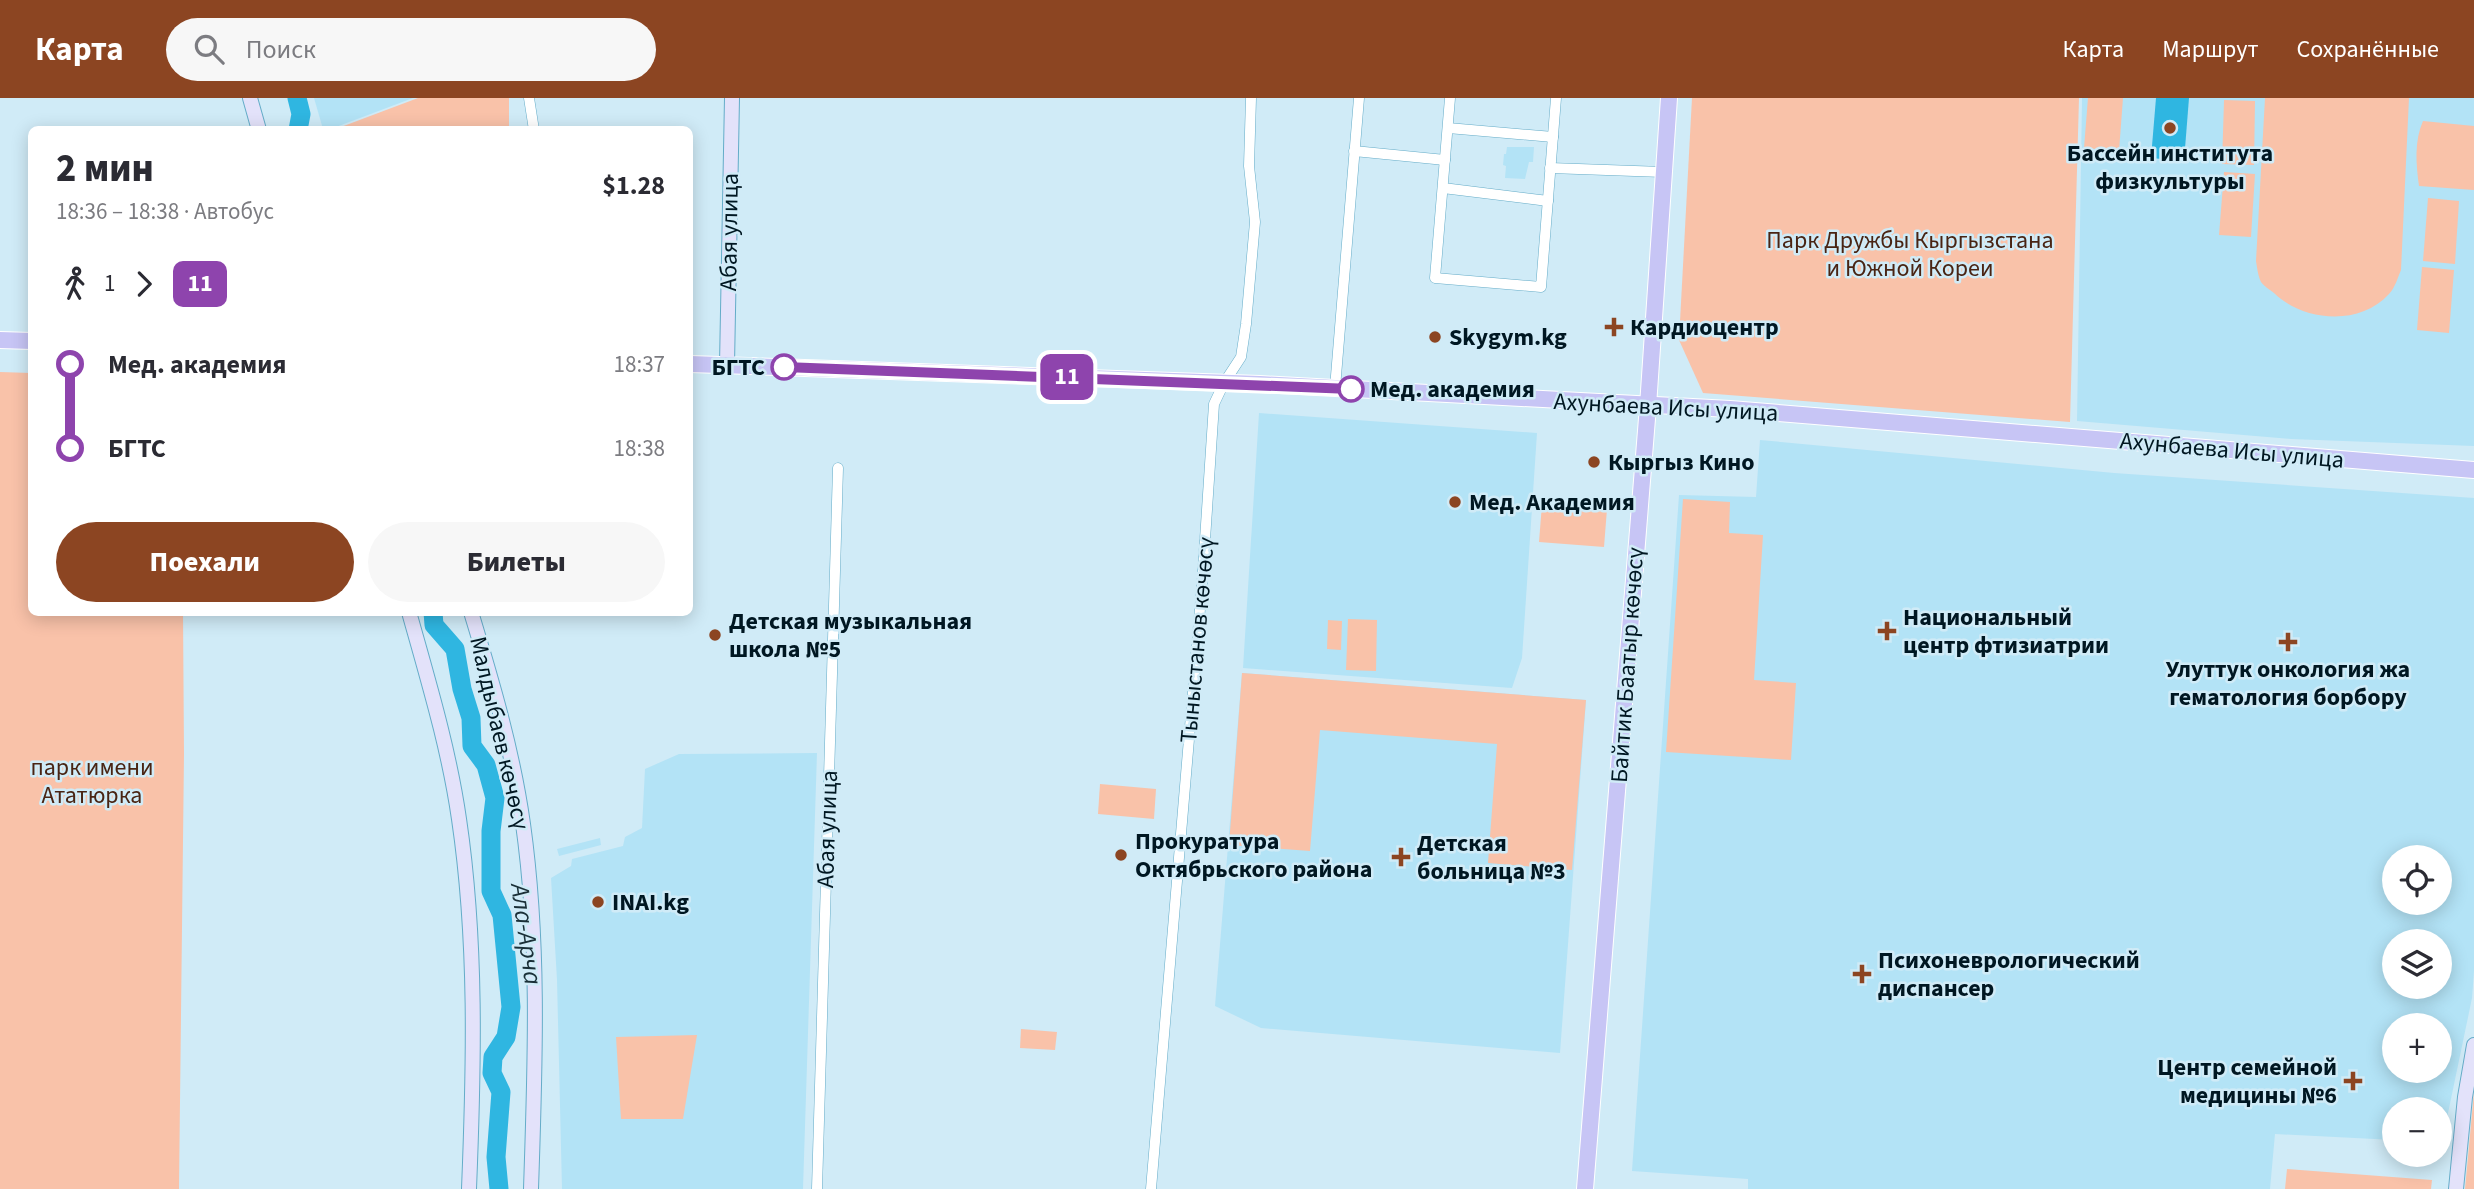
<!DOCTYPE html>
<html lang="ru">
<meta charset="utf-8">
<style>
body{margin:0;font-family:"Source Sans 3",sans-serif;background:#f7f7f7;color:#2b2b33;height:100vh;display:flex;flex-direction:column;font-size:26px;white-space:nowrap}
*{box-sizing:border-box;margin:0}
p{font-size:23px;color:#7c7c81}
.icon{flex:none;width:38px;height:38px;fill:none;stroke:currentColor;stroke-width:2;stroke-linecap:round;stroke-linejoin:round}
.map{position:relative;flex:1;overflow:hidden}
.side{position:absolute;left:28px;top:28px;width:665px;height:490px;display:flex;flex-direction:column;background:#fff;border-radius:10px;box-shadow:0 4px 18px #0003}
.side>*{flex:none}
.badge{padding:0 14px;border-radius:10px;font-size:24px;line-height:46px}
.controls{position:absolute;left:2382px;top:747px;display:grid;gap:14px}
.controls a{display:grid;place-items:center;width:70px;height:70px;border-radius:50%;background:#fff;box-shadow:0 4px 18px #0003;font-size:35px}
.map>.badge{position:absolute;translate:-50% -50%;box-shadow:0 0 0 4px #fff}
.legs{display:flex;align-items:center;gap:10px;height:77px;padding:0 28px;font-size:23px}
.legs p{margin-inline-start:auto}
.headline{display:flex;align-items:center;justify-content:space-between;height:119px;padding:0 28px}
h1{font-size:38px;font-weight:800;line-height:52px}
.cta{display:flex;gap:14px;margin-top:auto;padding:14px 28px}
.cta a{flex:1;height:80px;border-radius:42px;background:#8c4522;color:#fff;font-size:28px;font-weight:800;line-height:80px;text-align:center}
.cta a+a{background:#f7f7f7;color:#2b2b33}
ul{padding:0 28px;list-style:none}
li{display:flex;align-items:center;gap:24px;height:84px;font-size:26px}
li i{display:grid;place-items:center;width:10px;height:100%;margin:0 9px;background:currentColor}
li i::after{content:'';width:18px;height:18px;margin:-9px;border:5px solid;border-radius:50%;background:#fff}
li p{margin-inline-start:auto}
li:first-child i{background:linear-gradient(#0000 50%,currentColor 0)}
li:last-child i{background:linear-gradient(currentColor 50%,#0000 0)}
header{display:flex;align-items:center;gap:42px;box-sizing:border-box;height:98px;padding:0 35px;background:#8c4522;color:#fff}
header strong{font-size:33px}
nav{display:flex;gap:38px;margin-inline-start:auto;font-size:24px}
.search{width:490px;height:63px;background:#f7f7f7;display:flex;align-items:center;gap:18px;box-sizing:border-box;padding:0 24px;border-radius:38px;color:#7c7c81;font-size:26px}
.map>svg:first-child{display:block}
.built{fill:#b3e3f6;fill-rule:evenodd}
.green{fill:#f9c2a9}
.water{fill:#2fb6e1}
.lines{fill:none;stroke-linecap:round;stroke-linejoin:round}
.river{stroke:#2fb6e1;stroke-width:19}
.street-casing{stroke:#64acc8;stroke-width:11}
.secondary-casing{stroke:#64acc8;stroke-width:16}
.primary-casing{stroke:#fff;stroke-width:18}
.street{stroke:#fff;stroke-width:10}
.secondary{stroke:#e3e2fa;stroke-width:14}
.primary{stroke:#c7c5f5;stroke-width:16}
.line-1-casing{stroke:#fff;stroke-width:16}
.line-1{stroke:#8e44ad;stroke-width:10}
.poi-dot{fill:#8c4522;stroke:#d0ebf7;stroke-width:2.5}
.stop-1-dot{fill:#fff;stroke:#8e44ad;stroke-width:3.5}
.labels{text-anchor:middle;stroke-width:5;stroke-linejoin:round;paint-order:stroke}
.poi-label{font-size:24px;font-weight:bold;fill:#001722;stroke:#d0ebf7;text-anchor:start}
.street-label{font-size:24px;fill:#001722;stroke:#d0ebf7}
.park-label{font-size:24px;fill:#492413;stroke:#d0ebf7}
.stop-label{font-size:24px;font-weight:bold;fill:#001722;stroke:#d0ebf7;text-anchor:end}
.water-label{font-size:26px;font-style:italic;fill:#1a3038;stroke:#d0ebf7}
</style>
<header>
<strong>Карта</strong>
<div class="search"><svg class="icon" aria-label="search" viewBox="0 0 24 24"><circle cx="10" cy="10" r="6"/><path d="M15 15l6 6"/></svg>Поиск</div>
<nav><a>Карта</a><a>Маршрут</a><a>Сохранённые</a></nav>
</header>
<div class="map">
<svg width="2474" height="1091" viewBox="0 0 2474 1091">
<rect width="100%" height="100%" fill="#d0ebf7"/>
<g class="built">
<polygon points="314,0 413,0 328,32 323,31"/>
<polygon points="2082,0 2474,0 2474,348 2291,341 2077,323"/>
<polygon points="1507,49 1534,49 1533,64 1529,64 1525,81 1505,80 1506,68 1503,67 1504,56 1506,56"/>
<polygon points="1259,315 1537,335 1522,560 1512,590 1243,570"/>
<path d="M1760,342L2114,375L2474,400V873L2472,900L2442,1044H2440V1012H2394V1042L2275,1036L2270,1091H1748V1081L1632,1073L1679,397L1756,399ZM2394,760H2440V805H2394ZM2394,844H2440V889H2394ZM2394,928H2440V973H2394Z"/>
<polygon points="1242,575 1586,602 1560,955 1261,930 1215,908"/>
<polygon points="817,655 803,1091 562,1091 557,882 551,780 571,768 572,761 623,748 625,739 642,730 645,671 679,656"/>
<polygon points="600,740 601,747 559,758 557,751"/>
</g>
<g class="green">
<polygon points="418,0 509,0 509,31 333,32"/>
<polygon points="1692,0 2079,0 2070,324 1703,295 1679,242"/>
<polygon points="2088,0 2123,0 2119,53 2084,50"/>
<path d="M2265,0H2409L2401,172C2398,179 2395,190 2389,196C2359,229 2303,223 2274,195C2270,192 2264,188 2261,184C2258,178 2257,169 2256,163Z"/>
<polygon points="2224,2 2255,3 2254,67 2222,66"/>
<path d="M2423,23L2474,28V92L2419,88C2416,67 2414,43 2423,23Z"/>
<polygon points="2224,74 2255,76 2251,139 2219,137"/>
<polygon points="2428,100 2459,103 2455,166 2423,163"/>
<polygon points="2422,169 2454,172 2449,235 2417,232"/>
<polygon points="0,274 31,275 32,514 183,515 184,656 179,1091 0,1091"/>
<polygon points="1683,401 1730,404 1729,435 1763,437 1754,582 1796,585 1791,662 1666,654"/>
<polygon points="1542,406 1607,411 1604,449 1539,444"/>
<polygon points="1348,521 1377,522 1376,573 1346,572"/>
<polygon points="1328,522 1342,523 1341,552 1327,551"/>
<polygon points="1242,575 1586,602 1572,772 1488,765 1497,646 1320,632 1310,753 1229,747"/>
<polygon points="1100,686 1156,691 1154,721 1098,716"/>
<polygon points="1021,931 1057,934 1055,952 1020,950"/>
<polygon points="697,937 683,1021 621,1021 616,939"/>
<polygon points="2474,994 2474,1091 2465,1091"/>
<polygon points="2287,1071 2432,1082 2431,1091 2285,1091"/>
</g>
<polygon class="water" points="2156,0 2189,0 2184,63 2151,60"/>
<g class="lines">
<g class="river">
<polyline points="297,0 301,16 298,32"/>
<polyline points="433,514 434,527 455,551 462,591 471,620 472,648 486,667 495,700 491,733 491,793 502,817 511,909 506,939 493,959 492,975 501,994 496,1059 499,1091"/>
</g>
<defs>
<g id="street">
<polyline points="529,0 534,32"/>
<polyline points="1450,0 1435,180 1541,189 1556,0"/>
<polyline points="1448,30 1553,39"/>
<polyline points="1354,53 1445,62"/>
<polyline points="1550,70 1663,74"/>
<polyline points="1443,90 1548,103"/>
<polyline points="1335,290 1359,0"/>
<polyline points="817,1091 838,370"/>
<polyline points="1151,1091 1202,487 1214,306 1224,285 1241,259 1246,226 1255,124 1249,68 1251,0"/>
</g>
<g id="secondary">
<polyline points="250,0 259,32"/>
<polyline points="727,267 732,0"/>
<path d="M409,514C428,582 449,651 459,721C477,843 474,967 469,1091"/>
<path d="M471,514C492,583 513,654 523,726C540,847 535,969 531,1091"/>
<polyline points="2456,1091 2465,999 2474,947"/>
</g>
<g id="primary">
<polyline points="0,242 32,243"/>
<polyline points="690,266 1260,286 1730,311 2474,372"/>
<polyline points="1585,1091 1648,308 1669,0"/>
</g>
</defs>
<use href="#street" class="street-casing"/>
<use href="#secondary" class="secondary-casing"/>
<use href="#primary" class="primary-casing"/>
<use href="#street" class="street"/>
<use href="#secondary" class="secondary"/>
<use href="#primary" class="primary"/>
</g>
<g class="lines">
<defs>
<polyline id="line-1" points="784,269 1351,291"/>
</defs>
<use href="#line-1" class="line-1-casing"/>
<use href="#line-1" class="line-1"/>
</g>
<g class="poi-dot">
<circle cx="2170" cy="30" r="7"/>
<path d="M1610.5 218.5h7v7h7v7h-7v7h-7v-7h-7v-7h7z"/>
<circle cx="1435" cy="239" r="7"/>
<circle cx="1594" cy="364" r="7"/>
<circle cx="1455" cy="404" r="7"/>
<path d="M1883.5 522.5h7v7h7v7h-7v7h-7v-7h-7v-7h7z"/>
<circle cx="715" cy="537" r="7"/>
<path d="M2284.5 533.5h7v7h7v7h-7v7h-7v-7h-7v-7h7z"/>
<circle cx="1121" cy="757" r="7"/>
<path d="M1397.5 748.5h7v7h7v7h-7v7h-7v-7h-7v-7h7z"/>
<circle cx="598" cy="804" r="7"/>
<path d="M1858.5 865.5h7v7h7v7h-7v7h-7v-7h-7v-7h7z"/>
<path d="M2349.5 972.5h7v7h7v7h-7v7h-7v-7h-7v-7h7z"/>
</g>
<g class="stop-1-dot">
<circle cx="784" cy="269" r="12"/>
<circle cx="1351" cy="291" r="12"/>
</g>
<g class="labels">
<g class="poi-label">
<text x="2170" y="63" text-anchor="middle">Бассейн института<tspan x="2170" dy="28">физкультуры</tspan></text>
<text x="1630" y="237">Кардиоцентр</text>
<text x="1449" y="247">Skygym.kg</text>
<text x="1608" y="372">Кыргыз Кино</text>
<text x="1469" y="412">Мед. Академия</text>
<text x="1903" y="527">Национальный<tspan x="1903" dy="28">центр фтизиатрии</tspan></text>
<text x="729" y="531">Детская музыкальная<tspan x="729" dy="28">школа №5</tspan></text>
<text x="2288" y="579" text-anchor="middle">Улуттук онкология жа<tspan x="2288" dy="28">гематология борбору</tspan></text>
<text x="1135" y="751">Прокуратура<tspan x="1135" dy="28">Октябрьского района</tspan></text>
<text x="1417" y="753">Детская<tspan x="1417" dy="28">больница №3</tspan></text>
<text x="612" y="812">INAI.kg</text>
<text x="1878" y="870">Психоневрологический<tspan x="1878" dy="28">диспансер</tspan></text>
<text x="2337" y="977" text-anchor="end">Центр семейной<tspan x="2337" dy="28">медицины №6</tspan></text>
</g>
<g class="street-label">
<text transform="translate(729 134) rotate(-89)" y="8">Абая улица</text>
<text transform="translate(1666 309) rotate(3)" y="8">Ахунбаева Исы улица</text>
<text transform="translate(2232 352) rotate(5)" y="8">Ахунбаева Исы улица</text>
<text transform="translate(1197 542) rotate(-85)" y="8">Тыныстанов көчөсү</text>
<text transform="translate(1627 567) rotate(-86)" y="8">Байтик Баатыр көчөсү</text>
<text transform="translate(500 635) rotate(77)" y="8">Малдыбаев көчөсү</text>
<text transform="translate(827 731) rotate(-88)" y="8">Абая улица</text>
</g>
<g class="park-label">
<text x="1910" y="150">Парк Дружбы Кыргызстана<tspan x="1910" dy="28">и Южной Кореи</tspan></text>
<text x="92" y="677">парк имени<tspan x="92" dy="28">Ататюрка</tspan></text>
</g>
<g class="stop-label">
<text x="765" y="277">БГТС</text>
<text x="1370" y="299" text-anchor="start">Мед. академия</text>
</g>
<g class="water-label">
<text transform="translate(527 836) rotate(82)" y="9">Ала-Арча</text>
</g>
</g>
</svg>
<div class="controls">
<a><svg class="icon" aria-label="locate" viewBox="0 0 24 24"><circle cx="12" cy="12" r="6"/><path d="M12 2v4M12 18v4M2 12h4M18 12h4"/></svg></a>
<a><svg class="icon" aria-label="layers" viewBox="0 0 24 24"><path d="M12 4l9 5-9 5-9-5zM3 14l9 5 9-5"/></svg></a>
<a>+</a>
<a>−</a>
</div>
<b class="badge" style="left:1067px;top:279px;background:#8e44ad;color:#fff">11</b>
<section class="side">
<div class="headline"><div><h1>2 мин</h1><p>18:36 – 18:38 · Автобус</p></div><b>$1.28</b></div>
<div class="legs"><svg class="icon" aria-label="walk" viewBox="0 0 24 24"><circle cx="13" cy="4" r="2"/><path d="M13 8l-2 6 4 7M11 14l-3 7M7 12l3-4h3l4 4"/></svg>1<svg class="icon" aria-label="forward" viewBox="0 0 24 24"><path d="M9 5l7 7-7 7"/></svg><b class="badge" style="background:#8e44ad;color:#fff">11</b></div>
<ul>
<li><i style="color:#8e44ad"></i><b>Мед. академия</b><p>18:37</p></li>
<li><i style="color:#8e44ad"></i><b>БГТС</b><p>18:38</p></li>
</ul>
<div class="cta"><a>Поехали</a><a>Билеты</a></div>
</section>
</div>
